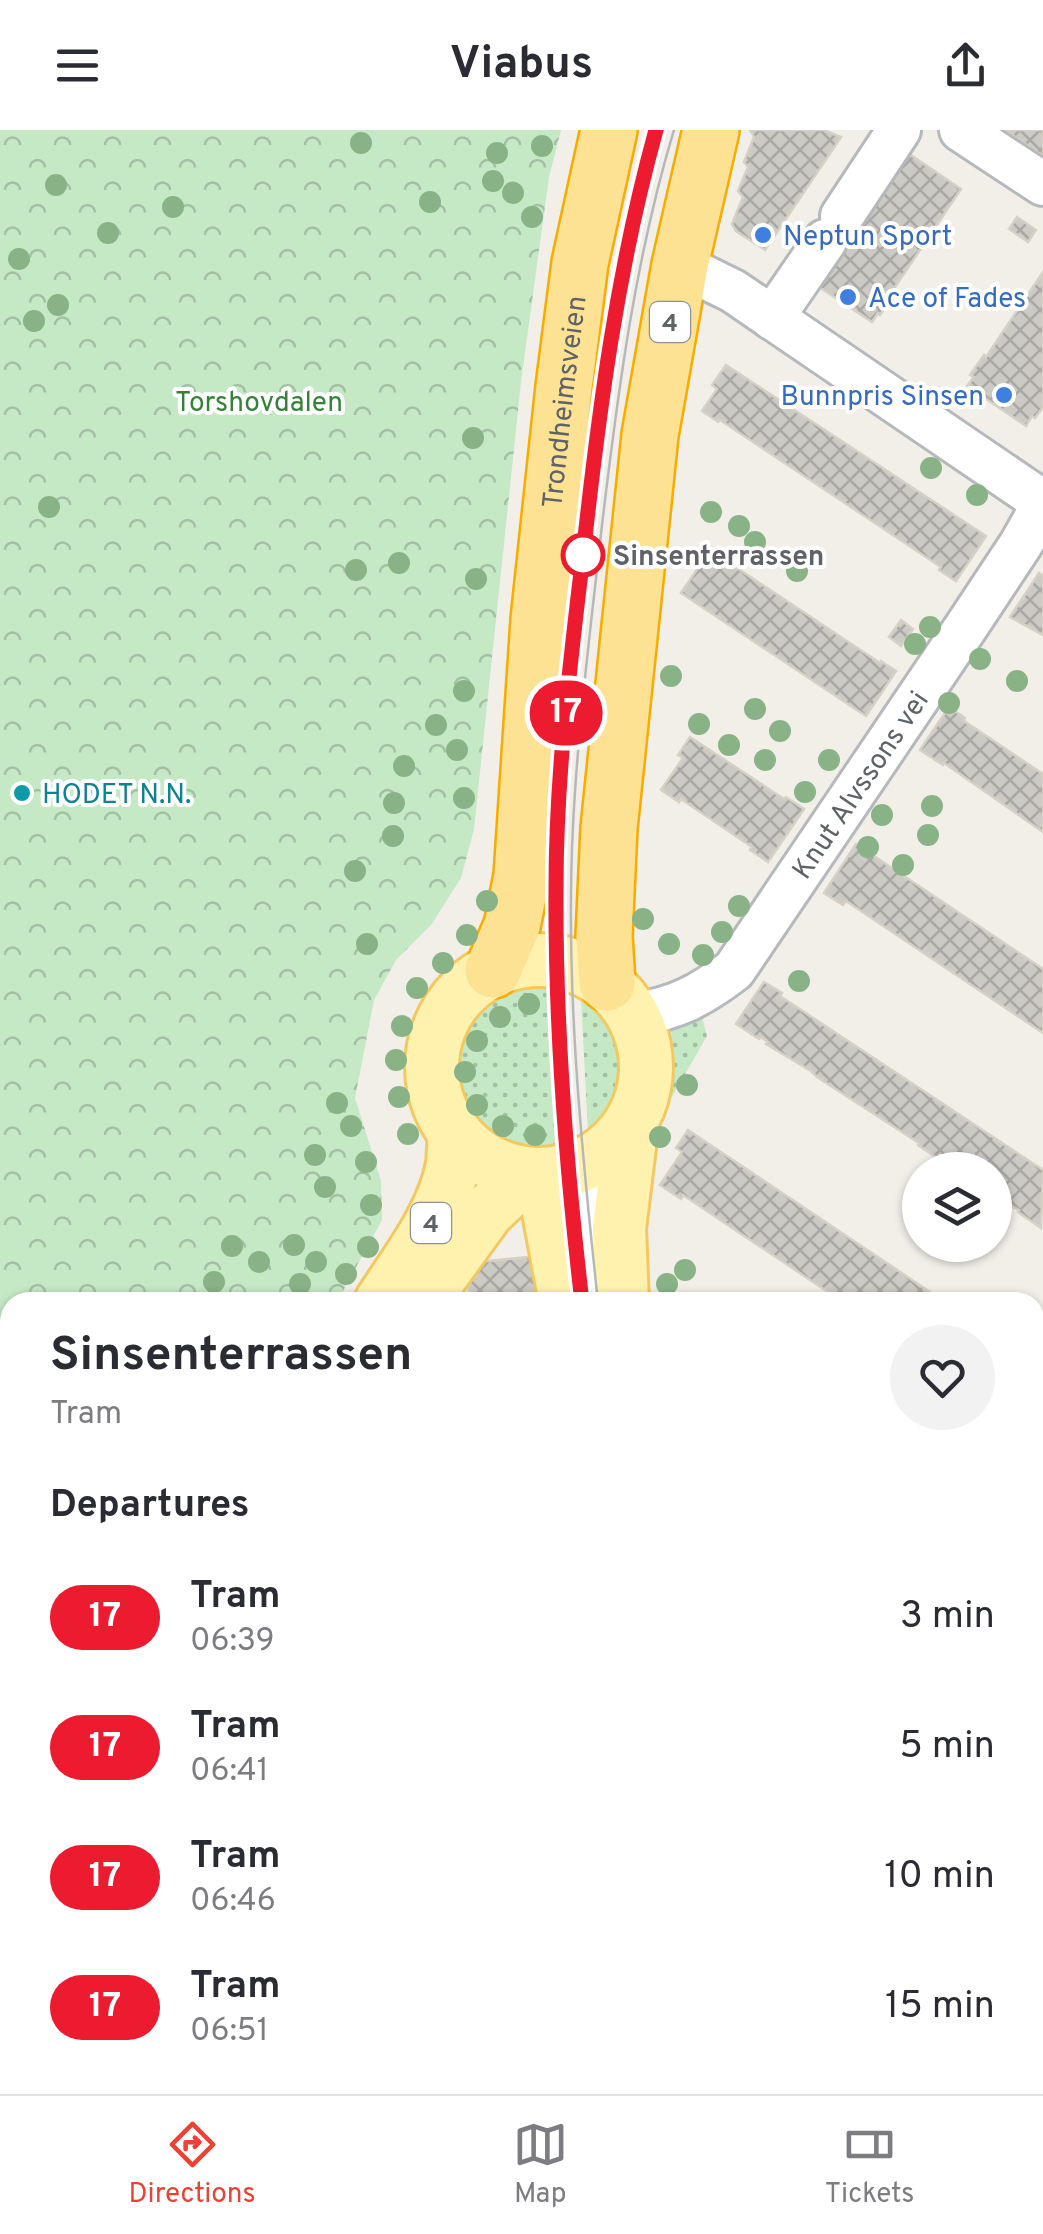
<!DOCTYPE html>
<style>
body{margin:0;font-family:Overpass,sans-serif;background:#f2f2f3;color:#2b2b33;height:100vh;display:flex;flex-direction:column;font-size:38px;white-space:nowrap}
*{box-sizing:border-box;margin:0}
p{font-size:32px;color:#7c7c81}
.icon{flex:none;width:55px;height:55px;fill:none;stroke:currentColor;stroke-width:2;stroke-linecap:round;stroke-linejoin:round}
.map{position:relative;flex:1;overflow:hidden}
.panel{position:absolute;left:0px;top:1162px;width:1045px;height:802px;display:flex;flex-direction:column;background:#fff;border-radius:30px 30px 0 0;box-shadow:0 2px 8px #0004}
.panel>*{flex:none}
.badge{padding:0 20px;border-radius:32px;font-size:35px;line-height:65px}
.controls{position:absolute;left:902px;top:1022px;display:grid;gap:20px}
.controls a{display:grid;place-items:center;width:110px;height:110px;border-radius:50%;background:#fff;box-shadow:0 2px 8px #0004;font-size:50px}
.map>.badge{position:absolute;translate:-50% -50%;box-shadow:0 0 0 5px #fff}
h2{padding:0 50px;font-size:38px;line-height:90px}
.round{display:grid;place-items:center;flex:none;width:105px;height:105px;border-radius:52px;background:#f2f2f3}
.overview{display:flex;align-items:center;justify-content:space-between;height:170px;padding:0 50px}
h1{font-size:48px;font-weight:700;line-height:75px}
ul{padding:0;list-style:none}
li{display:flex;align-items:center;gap:30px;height:130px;padding:0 50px}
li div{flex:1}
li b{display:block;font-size:38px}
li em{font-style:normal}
li .badge{min-width:110px;font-weight:700;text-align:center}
header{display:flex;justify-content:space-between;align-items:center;height:130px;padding:0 50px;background:#fff;font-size:45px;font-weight:700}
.menu{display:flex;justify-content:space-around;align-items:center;height:140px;border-top:2px solid #e1e1e2;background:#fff;font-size:28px;color:#7c7c81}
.menu a{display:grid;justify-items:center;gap:5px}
.menu .on{color:#ea4335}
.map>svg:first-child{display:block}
.education{fill:#e1ded6}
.grass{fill:url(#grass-dots)}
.park{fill:url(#park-crowns)}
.building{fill:url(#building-cross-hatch);stroke:#d6d1c6;stroke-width:2.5}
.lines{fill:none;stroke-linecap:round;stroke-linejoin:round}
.minor-casing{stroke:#b5b8bc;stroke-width:48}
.major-casing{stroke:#f2c960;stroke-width:58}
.highway-casing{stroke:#f9ab00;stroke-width:60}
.minor{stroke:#fff;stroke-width:42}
.major{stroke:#fff2af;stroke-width:52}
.highway{stroke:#fde293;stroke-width:55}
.tram{stroke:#b6b7b8;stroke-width:2.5}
.tree{fill:#89b387}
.line-casing{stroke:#fff;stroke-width:22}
.line{stroke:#ed1b2f;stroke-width:15}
.shop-dot{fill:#3f7fe0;stroke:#fff;stroke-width:4}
.stop-dot{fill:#fff;stroke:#ed1b2f;stroke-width:5}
.culture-dot{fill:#0f9aa8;stroke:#fff;stroke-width:4}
.labels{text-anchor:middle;stroke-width:8;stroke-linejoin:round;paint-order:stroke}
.shield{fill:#fff;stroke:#8f9295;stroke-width:2.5}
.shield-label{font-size:25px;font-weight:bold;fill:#5f6368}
.shop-label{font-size:28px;fill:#366cbe;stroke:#fff;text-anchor:start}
.park-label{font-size:28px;fill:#348238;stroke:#fff}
.street-label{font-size:28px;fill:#5f6368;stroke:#fff}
.stop-label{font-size:28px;font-weight:bold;fill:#5f6368;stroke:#fff;text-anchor:start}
.culture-label{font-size:28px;fill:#0d838f;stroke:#fff;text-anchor:start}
</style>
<header><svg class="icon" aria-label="menu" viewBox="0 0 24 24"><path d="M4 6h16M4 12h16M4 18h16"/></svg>Viabus<svg class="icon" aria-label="share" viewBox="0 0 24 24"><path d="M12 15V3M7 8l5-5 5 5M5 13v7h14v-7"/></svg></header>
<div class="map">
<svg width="1043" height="1964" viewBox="0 0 1043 1964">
<defs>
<pattern id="grass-dots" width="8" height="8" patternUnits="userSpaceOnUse" patternTransform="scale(2.5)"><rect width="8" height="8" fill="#c5e8c5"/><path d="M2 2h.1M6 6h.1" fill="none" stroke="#a3c0a4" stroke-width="1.8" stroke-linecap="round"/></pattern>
<pattern id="park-crowns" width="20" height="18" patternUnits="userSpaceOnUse" patternTransform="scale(2.5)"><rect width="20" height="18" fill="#c5e8c5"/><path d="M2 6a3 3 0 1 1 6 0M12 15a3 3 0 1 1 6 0" fill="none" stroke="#a3c0a4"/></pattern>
<pattern id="building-cross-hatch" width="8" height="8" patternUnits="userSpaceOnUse" patternTransform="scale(2.5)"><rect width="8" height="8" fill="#cccac5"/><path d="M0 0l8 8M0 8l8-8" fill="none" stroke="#a9a8a4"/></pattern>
</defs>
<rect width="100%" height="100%" fill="#f1efe8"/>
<polygon class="education" points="10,1913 10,1955 322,1955 316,1964 0,1964 0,1926"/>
<g class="grass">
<path d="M538,856L550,858L560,1014C548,1016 533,1019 521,1018C474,1014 444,962 454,919C458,903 473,884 486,874C501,863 519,859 538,856Z"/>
<path d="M581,868C634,896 639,968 588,1002Z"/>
<polygon points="700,879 707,906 673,965 670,968 667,967 669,926 662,895"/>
</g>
<polygon class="park" points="0,0 561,0 549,47 521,252 474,699 461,748 431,795 396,830 374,870 355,968 381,1051 382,1090 337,1172 10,1172 10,1708 0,1725"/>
<g class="building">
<polygon points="750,0 824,0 841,7 765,120 736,101 732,94 743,67 738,61 748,37 744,32 754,7"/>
<polygon points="1005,0 1043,0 1043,26"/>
<polygon points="902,19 961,59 891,163 894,165 880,185 878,183 872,192 813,153"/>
<polygon points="1017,87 1036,100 1028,112 1009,99"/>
<polygon points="1043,142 1043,277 1035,288 1032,286 1026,296 967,256 974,247 970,245 984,225 986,227"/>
<polygon points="726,235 986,406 956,451 939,440 941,437 720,290 718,292 702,281 717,259 712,255"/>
<polygon points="707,414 726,428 725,430 880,533 881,531 896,541 866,586 681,463 698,438 693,435"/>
<polygon points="1039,443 1043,446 1043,505 1010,487"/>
<polygon points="901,490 913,499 901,516 889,507"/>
<polygon points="949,577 965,588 964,591 1043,644 1043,702 944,633 943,635 920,620"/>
<polygon points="690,607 784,669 786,667 804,679 768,732 750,720 752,717 681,669 679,672 661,660 683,628 678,625"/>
<polygon points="856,714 1043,839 1043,903 846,771 843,775 824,763"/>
<polygon points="764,852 782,863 780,866 1043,1040 1041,1098 1018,1082 1019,1080 995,1067 995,1040 955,1040 918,1015 919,1013 817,947 811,941 766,914 768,912 761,907 759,909 736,894"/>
<polygon points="688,1000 945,1172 843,1172 683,1065 681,1069 660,1055 682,1022 676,1018"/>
<polygon points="536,1126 554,1172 470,1172 467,1146 479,1132"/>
<polygon points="1043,1277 1043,1366 1035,1361 1035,1289"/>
<polygon points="29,1955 35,1955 41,1960 45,1955 144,1955 149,1959 146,1964 22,1964"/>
<polygon points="420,1955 487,1955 481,1964 414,1964"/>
<polygon points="593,1955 649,1955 651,1964 595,1964"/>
<polygon points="764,1955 836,1955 837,1964 765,1964"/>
<polygon points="952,1955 1024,1955 1025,1958 1029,1958 1030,1964 954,1964"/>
</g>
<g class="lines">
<defs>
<g id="minor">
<polyline points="961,0 1043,54"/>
<polyline points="842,86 899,0"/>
<polyline points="680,135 733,161 1043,372"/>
<polyline points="772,188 825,111"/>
<path id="s1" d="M634,885C677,878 700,866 734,840L966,497L1021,414L1043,375"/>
<polyline points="577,1038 591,1172"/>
<polyline points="1035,1240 1043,1228"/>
<polyline points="702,1955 703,1964"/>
<polyline points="363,1964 369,1955"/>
</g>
<g id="major">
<circle cx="539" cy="937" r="107"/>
<polyline points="542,1045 566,1172"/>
<path d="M381,1172C408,1130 444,1085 453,1034C454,1024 454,1014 455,1003"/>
<polyline points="426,1172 440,1147 487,1082 527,1044"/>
<polyline points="622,1172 619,1098 632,993"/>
<polyline points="0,1796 10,1783"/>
<polyline points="0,1853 10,1841"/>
<polyline points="670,1955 671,1964"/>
<polyline points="730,1955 732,1964"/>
</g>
<g id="highway">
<path id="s2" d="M493,840L512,796L522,746L539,490L564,257L580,133L609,0"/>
<polyline points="607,853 604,806 609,698 650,305 680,135 711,0"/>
</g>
</defs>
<use href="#minor" class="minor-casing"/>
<use href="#major" class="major-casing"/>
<use href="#highway" class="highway-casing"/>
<use href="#minor" class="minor"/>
<use href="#major" class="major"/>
<use href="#highway" class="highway"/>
<g class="tram">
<path d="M582,1172C566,1035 555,895 556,757C556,641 571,525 584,410C600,271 619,135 656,0"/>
<path d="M598,1172C581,1016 565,853 573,696C578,595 591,495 602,395C618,261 635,129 674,0"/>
<polyline points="693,1955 695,1964"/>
<polyline points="709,1955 710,1964"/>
</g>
</g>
<g class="tree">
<circle cx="361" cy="13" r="11"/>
<circle cx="542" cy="16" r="11"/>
<circle cx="497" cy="23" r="11"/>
<circle cx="493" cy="51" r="11"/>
<circle cx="56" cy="55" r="11"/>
<circle cx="513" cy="63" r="11"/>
<circle cx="430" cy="72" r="11"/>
<circle cx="173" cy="77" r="11"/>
<circle cx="532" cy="87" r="11"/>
<circle cx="108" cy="103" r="11"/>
<circle cx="19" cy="129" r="11"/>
<circle cx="58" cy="175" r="11"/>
<circle cx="34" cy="191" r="11"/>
<circle cx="473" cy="308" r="11"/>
<circle cx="931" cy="338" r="11"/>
<circle cx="977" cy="365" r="11"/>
<circle cx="49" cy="377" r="11"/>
<circle cx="711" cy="382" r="11"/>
<circle cx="739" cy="396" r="11"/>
<circle cx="755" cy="412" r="11"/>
<circle cx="399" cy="433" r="11"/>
<circle cx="356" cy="440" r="11"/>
<circle cx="797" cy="441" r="11"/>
<circle cx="476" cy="449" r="11"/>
<circle cx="930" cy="497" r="11"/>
<circle cx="915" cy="514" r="11"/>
<circle cx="980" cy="529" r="11"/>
<circle cx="671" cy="546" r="11"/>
<circle cx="1017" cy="551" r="11"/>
<circle cx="464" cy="561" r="11"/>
<circle cx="949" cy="573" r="11"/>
<circle cx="755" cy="579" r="11"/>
<circle cx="699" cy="594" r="11"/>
<circle cx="436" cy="595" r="11"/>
<circle cx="780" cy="601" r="11"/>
<circle cx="729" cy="615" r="11"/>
<circle cx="457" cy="620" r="11"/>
<circle cx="765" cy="630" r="11"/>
<circle cx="829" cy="630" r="11"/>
<circle cx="404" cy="636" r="11"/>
<circle cx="805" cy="662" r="11"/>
<circle cx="464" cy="668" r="11"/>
<circle cx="394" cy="673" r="11"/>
<circle cx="932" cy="676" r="11"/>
<circle cx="882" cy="685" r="11"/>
<circle cx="928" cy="705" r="11"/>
<circle cx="393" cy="706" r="11"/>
<circle cx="868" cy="717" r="11"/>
<circle cx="903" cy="735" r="11"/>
<circle cx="355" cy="741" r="11"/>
<circle cx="487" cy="771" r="11"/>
<circle cx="739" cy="776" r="11"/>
<circle cx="643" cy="789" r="11"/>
<circle cx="722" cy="802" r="11"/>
<circle cx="467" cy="805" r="11"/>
<circle cx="367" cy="814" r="11"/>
<circle cx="669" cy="814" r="11"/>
<circle cx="703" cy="825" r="11"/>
<circle cx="443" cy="833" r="11"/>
<circle cx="799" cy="851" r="11"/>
<circle cx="417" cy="858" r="11"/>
<circle cx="529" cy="874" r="11"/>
<circle cx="500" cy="887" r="11"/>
<circle cx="402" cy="896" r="11"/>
<circle cx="477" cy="911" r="11"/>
<circle cx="396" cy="930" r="11"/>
<circle cx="465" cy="942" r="11"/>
<circle cx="687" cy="955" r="11"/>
<circle cx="399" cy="967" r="11"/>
<circle cx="337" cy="973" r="11"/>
<circle cx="477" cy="975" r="11"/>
<circle cx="351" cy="996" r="11"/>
<circle cx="503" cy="996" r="11"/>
<circle cx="408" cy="1004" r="11"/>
<circle cx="535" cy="1005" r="11"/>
<circle cx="660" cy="1007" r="11"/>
<circle cx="315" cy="1025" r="11"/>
<circle cx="366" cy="1032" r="11"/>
<circle cx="325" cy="1057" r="11"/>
<circle cx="371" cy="1075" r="11"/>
<circle cx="294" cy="1115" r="11"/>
<circle cx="232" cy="1116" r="11"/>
<circle cx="368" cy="1117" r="11"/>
<circle cx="259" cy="1132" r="11"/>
<circle cx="316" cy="1132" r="11"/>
<circle cx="685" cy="1140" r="11"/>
<circle cx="346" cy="1144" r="11"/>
<circle cx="214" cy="1152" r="11"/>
<circle cx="300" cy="1154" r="11"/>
<circle cx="667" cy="1154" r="11"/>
</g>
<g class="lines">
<defs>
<path id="line" d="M582,1172C566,1035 555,895 556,757C556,646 570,535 583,425C599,280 617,141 656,0"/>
</defs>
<use href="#line" class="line-casing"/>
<use href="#line" class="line"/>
</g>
<g class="shop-dot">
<circle cx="763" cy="105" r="10"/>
<circle cx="848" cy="167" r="10"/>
<circle cx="1004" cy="265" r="10"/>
</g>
<circle class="stop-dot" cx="583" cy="425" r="20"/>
<circle class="culture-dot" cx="22" cy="663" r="10"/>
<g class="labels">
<g class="shield">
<rect x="650" y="172" width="40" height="40" rx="8"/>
<rect x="411" y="1073" width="40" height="40" rx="8"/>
</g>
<g class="shield-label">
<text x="670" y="201">4</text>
<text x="431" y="1102">4</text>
</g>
<g class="shop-label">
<text x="783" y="115">Neptun Sport</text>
<text x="868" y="177">Ace of Fades</text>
<text x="984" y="275" text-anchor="end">Bunnpris Sinsen</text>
</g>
<g class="park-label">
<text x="259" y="281">Torshovdalen</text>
</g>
<g class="street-label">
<text dy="10" stroke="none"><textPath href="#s2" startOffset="575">Trondheimsveien</textPath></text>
<text dy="10" stroke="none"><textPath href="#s1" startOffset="335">Knut Alvssons vei</textPath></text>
</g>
<g class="stop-label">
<text x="613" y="435">Sinsenterrassen</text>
</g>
<g class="culture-label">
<text x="42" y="673">HODET N.N.</text>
</g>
</g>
</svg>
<div class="controls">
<a><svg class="icon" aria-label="layers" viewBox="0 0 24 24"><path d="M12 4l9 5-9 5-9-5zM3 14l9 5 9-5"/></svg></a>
</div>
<b class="badge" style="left:566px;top:583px;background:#ed1b2f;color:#fff">17</b>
<section class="panel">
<div class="overview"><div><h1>Sinsenterrassen</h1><p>Tram</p></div><a class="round"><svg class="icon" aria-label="heart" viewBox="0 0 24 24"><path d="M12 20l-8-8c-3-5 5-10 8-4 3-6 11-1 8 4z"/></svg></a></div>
<h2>Departures</h2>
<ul>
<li><span class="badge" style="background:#ed1b2f;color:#fff">17</span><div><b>Tram</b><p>06:39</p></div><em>3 min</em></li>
<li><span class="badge" style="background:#ed1b2f;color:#fff">17</span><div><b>Tram</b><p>06:41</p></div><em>5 min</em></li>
<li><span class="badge" style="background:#ed1b2f;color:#fff">17</span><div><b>Tram</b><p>06:46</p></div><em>10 min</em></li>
<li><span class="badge" style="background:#ed1b2f;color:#fff">17</span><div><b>Tram</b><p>06:51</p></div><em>15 min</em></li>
</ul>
</section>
</div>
<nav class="menu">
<a class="on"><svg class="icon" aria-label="directions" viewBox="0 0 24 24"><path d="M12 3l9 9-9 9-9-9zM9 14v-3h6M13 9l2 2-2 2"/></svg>Directions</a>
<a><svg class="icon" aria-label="map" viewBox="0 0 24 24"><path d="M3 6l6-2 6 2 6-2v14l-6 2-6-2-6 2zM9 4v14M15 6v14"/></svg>Map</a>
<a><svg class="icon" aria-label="tickets" viewBox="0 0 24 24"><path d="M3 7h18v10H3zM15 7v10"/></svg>Tickets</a>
</nav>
